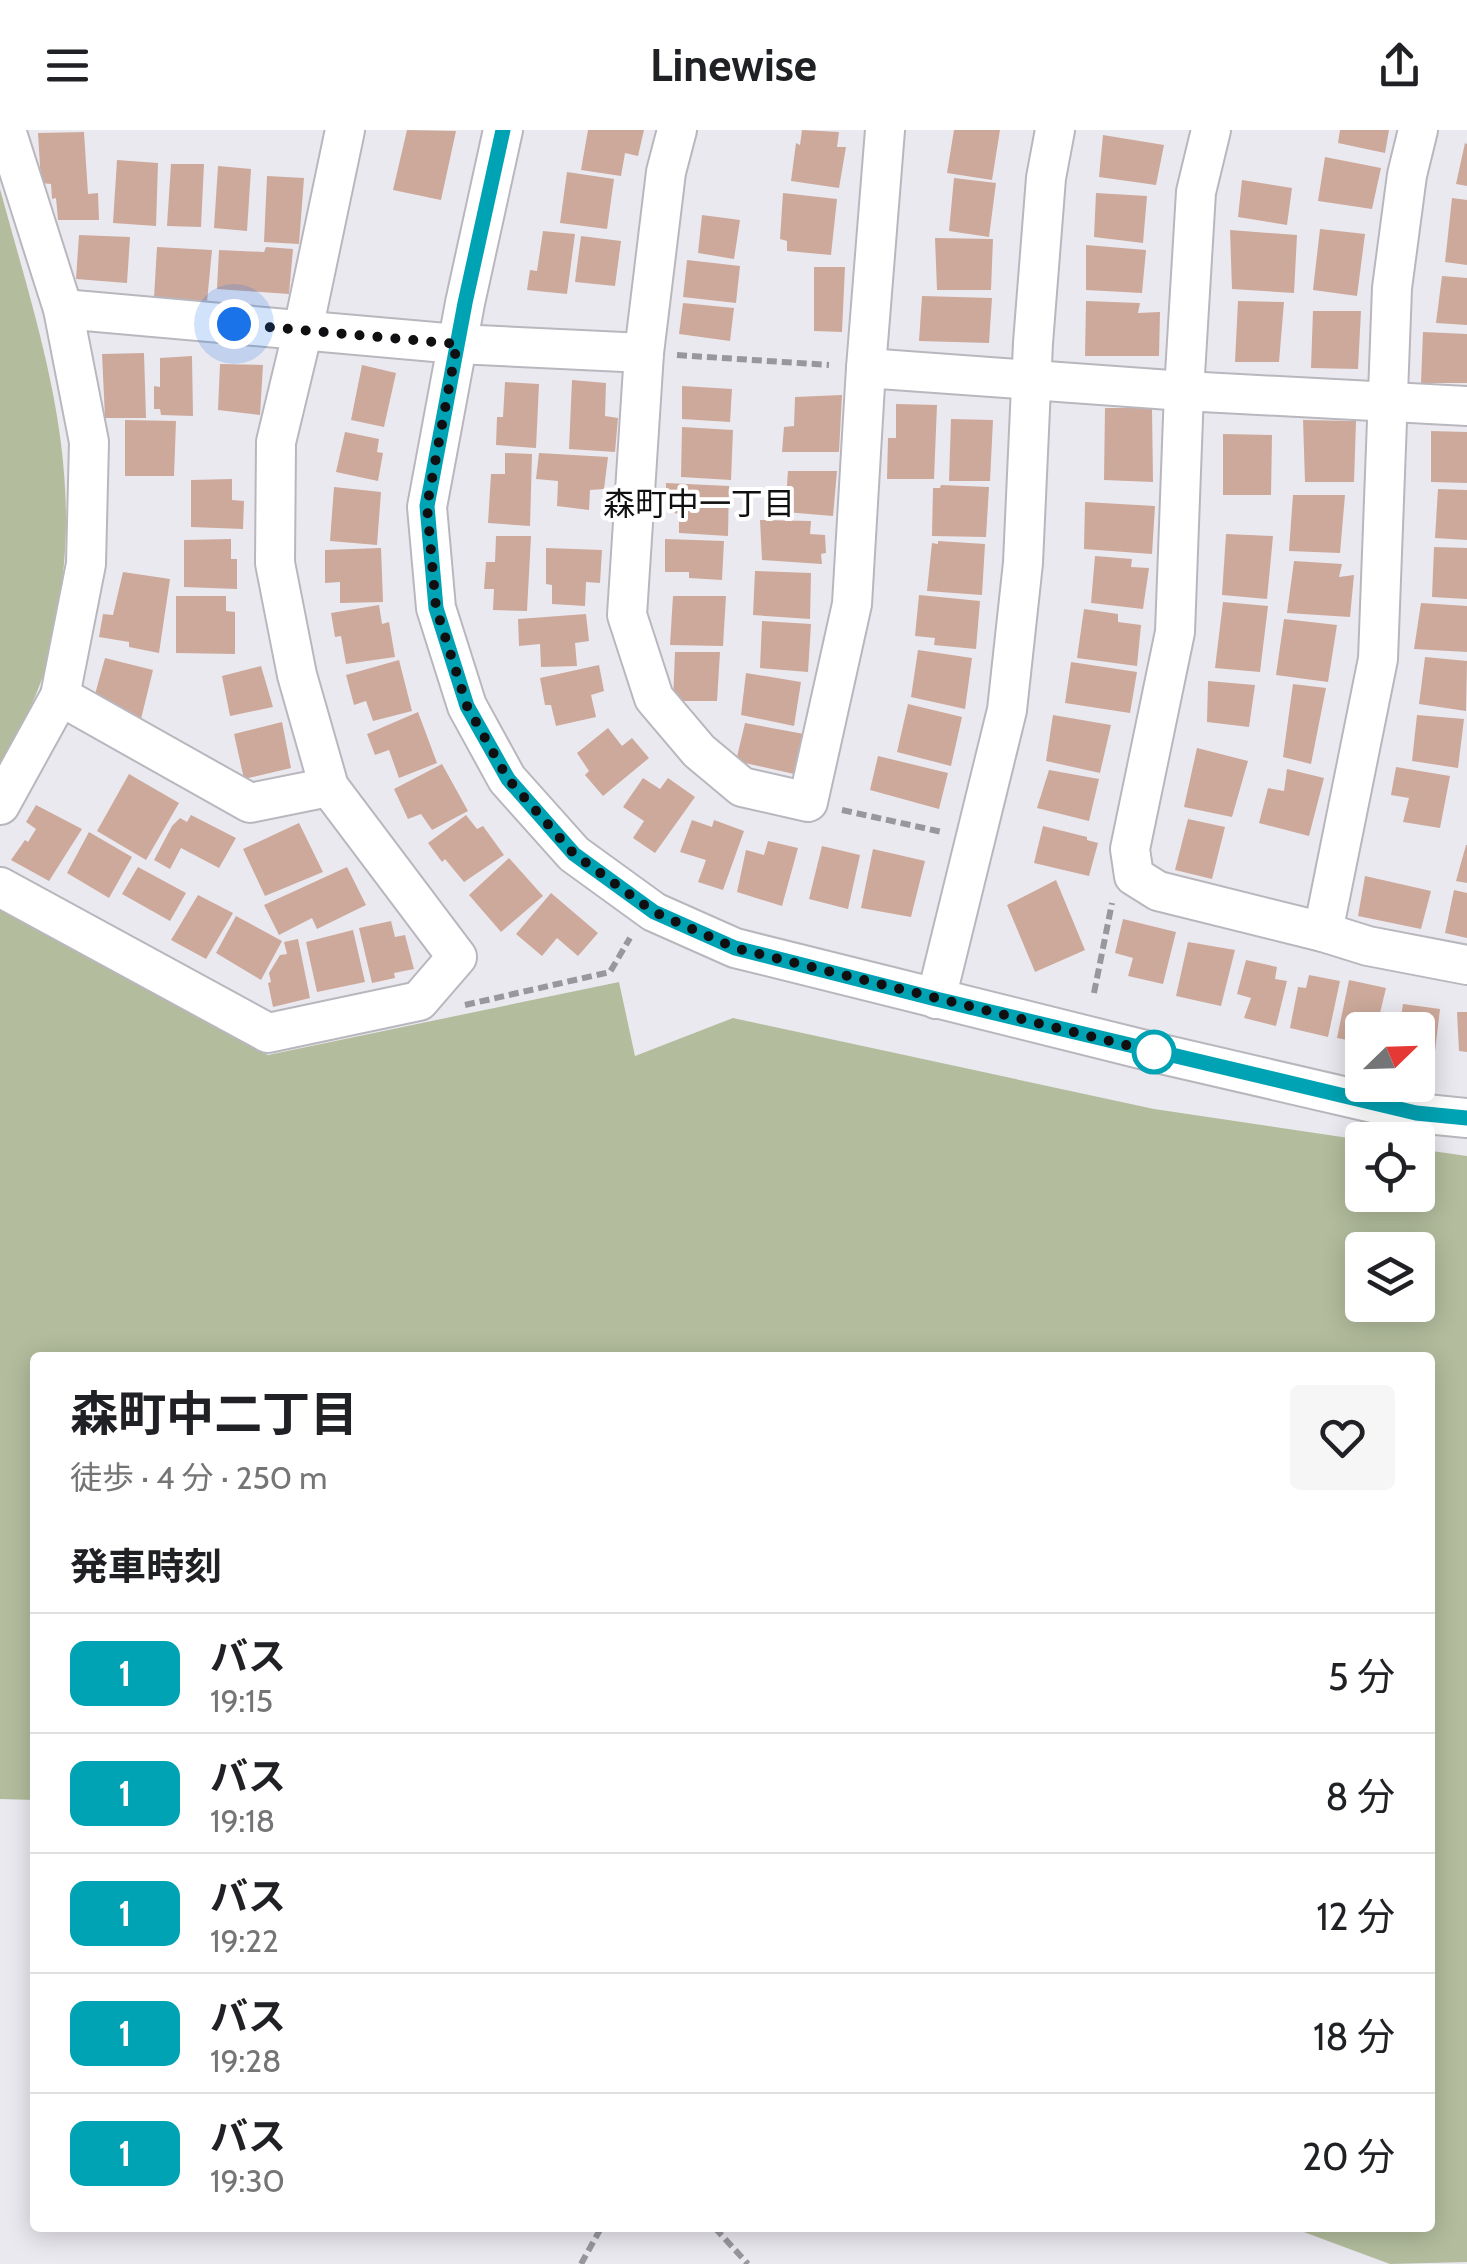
<!DOCTYPE html>
<html lang="ja">
<meta charset="utf-8">
<style>
body{margin:0;font-family:Cabin,"Noto Sans JP",sans-serif;background:#f6f6f6;color:#202124;height:100vh;display:flex;flex-direction:column;font-size:38px;white-space:nowrap}
*{box-sizing:border-box;margin:0}
p{font-size:32px;color:#757577}
.icon{flex:none;width:55px;height:55px;fill:none;stroke:currentColor;stroke-width:2;stroke-linecap:round;stroke-linejoin:round}
.map{position:relative;flex:1;overflow:hidden}
.details{position:absolute;left:30px;top:1222px;width:1405px;height:880px;display:flex;flex-direction:column;background:#fff;border-radius:10px;box-shadow:0 5px 25px #0003}
.details>*{flex:none}
.badge{padding:0 20px;border-radius:15px;font-size:35px;line-height:65px}
.needle{width:65px;rotate:67deg}
.tools{position:absolute;left:1345px;top:882px;display:grid;gap:20px}
.tools a{display:grid;place-items:center;width:90px;height:90px;border-radius:10px;background:#fff;box-shadow:0 5px 25px #0003;font-size:50px}
.you{position:absolute;width:50px;height:50px;margin:-25px;border:8px solid #fff;border-radius:50%;background:#1a73e8;box-shadow:0 0 0 15px #1a73e833}
.map>.badge{position:absolute;translate:-50% -50%;box-shadow:0 0 0 5px #fff}
h2{padding:0 40px;font-size:38px;line-height:90px}
.round{display:grid;place-items:center;flex:none;width:105px;height:105px;border-radius:10px;background:#f6f6f6}
.headline{display:flex;align-items:center;justify-content:space-between;height:170px;padding:0 40px}
h1{font-size:48px;font-weight:700;line-height:75px}
ul{padding:0;list-style:none}
li{display:flex;align-items:center;gap:30px;height:120px;padding:0 40px;border-top:2px solid #e0e0e0}
li div{flex:1}
li b{display:block;font-size:38px}
li em{font-style:normal}
li .badge{min-width:110px;font-weight:700;text-align:center}
header{display:flex;justify-content:space-between;align-items:center;height:130px;padding:0 40px;background:#fff;font-size:45px;font-weight:700}
.map>svg:first-child{display:block}
.green{fill:#b3bd9d;fill-rule:evenodd}
.building{fill:#cda99b}
.lines{fill:none;stroke-linecap:round;stroke-linejoin:round}
.minor-casing{stroke:#b9b7bd;stroke-width:42}
.path{stroke:#98979c;stroke-width:6;stroke-dasharray:10 5;stroke-linecap:butt}
.minor{stroke:#fff;stroke-width:38}
.line-casing{stroke:#fff;stroke-width:22}
.line{stroke:#00a3b4;stroke-width:15}
.walk{stroke:#101012;stroke-width:10;stroke-dasharray:0 18}
.stop-dot{fill:#fff;stroke:#00a3b4;stroke-width:5}
.labels{text-anchor:middle;stroke-width:8;stroke-linejoin:round;paint-order:stroke}
.neighbourhood-label{font-size:32px;fill:#101012;stroke:#fff}
</style>
<header><svg class="icon" aria-label="menu" viewBox="0 0 24 24"><path d="M4 6h16M4 12h16M4 18h16"/></svg>Linewise<svg class="icon" aria-label="share" viewBox="0 0 24 24"><path d="M12 15V3M7 8l5-5 5 5M5 13v7h14v-7"/></svg></header>
<div class="map">
<svg width="1467" height="2134" viewBox="0 0 1467 2134">
<rect width="100%" height="100%" fill="#ebe9f0"/>
<g class="green">
<path d="M0,59C39,203 86,333 57,484C55,498 53,514 49,528C37,567 19,604 0,640Z"/>
<path d="M0,776L268,925L619,852L635,926L733,888L1154,979L1362,1010V1065H1418V1019L1467,1026V2132L1390,2134L1293,2098H1430V1228H35V1670L0,1669ZM1362,1120H1418V1175H1362Z"/>
</g>
<g class="building">
<polygon points="407,0 456,1 441,70 393,60"/>
<polygon points="588,0 644,0 638,26 625,23 621,46 581,40"/>
<polygon points="802,0 839,2 837,17 846,17 839,58 791,51 796,13 800,15"/>
<polygon points="954,0 1000,0 992,50 947,43"/>
<polygon points="1340,0 1389,0 1385,23 1338,13"/>
<polygon points="84,2 88,64 98,63 99,90 58,90 56,68 52,69 51,54 41,53 38,3"/>
<polygon points="1103,5 1164,15 1156,55 1099,47"/>
<polygon points="1465,13 1467,14 1467,56 1456,54"/>
<polygon points="1325,27 1381,38 1372,79 1318,71"/>
<polygon points="117,30 158,33 156,96 113,93"/>
<polygon points="171,34 204,34 201,97 167,96"/>
<polygon points="218,36 251,39 247,101 214,98"/>
<polygon points="567,42 614,49 607,99 560,93"/>
<polygon points="267,46 304,48 299,114 264,112"/>
<polygon points="954,48 996,53 989,107 949,101"/>
<polygon points="1242,50 1292,58 1287,95 1238,87"/>
<polygon points="783,63 837,69 831,125 787,121 787,111 780,109"/>
<polygon points="1096,63 1147,66 1143,113 1094,107"/>
<polygon points="1452,68 1467,70 1467,135 1445,132"/>
<polygon points="702,85 740,90 734,129 698,123"/>
<polygon points="1320,99 1365,104 1357,166 1313,160"/>
<polygon points="1230,100 1297,105 1294,163 1232,159"/>
<polygon points="543,101 575,104 567,164 527,160 530,140 537,141"/>
<polygon points="79,105 130,107 127,153 76,149"/>
<polygon points="581,106 621,111 615,156 575,152"/>
<polygon points="935,108 993,109 991,160 937,160"/>
<polygon points="1086,115 1146,120 1142,163 1086,160"/>
<polygon points="157,117 212,120 207,172 154,168"/>
<polygon points="266,117 293,119 289,164 217,159 219,120 264,122"/>
<polygon points="687,130 740,136 736,173 683,167"/>
<polygon points="814,137 845,137 842,202 814,201"/>
<polygon points="1442,146 1467,148 1467,195 1436,193"/>
<polygon points="922,166 992,168 989,213 919,211"/>
<polygon points="1086,171 1140,173 1138,183 1160,182 1159,226 1085,226"/>
<polygon points="1238,171 1284,172 1279,232 1235,232"/>
<polygon points="683,173 734,178 730,211 679,204"/>
<polygon points="1313,181 1361,181 1358,239 1311,238"/>
<polygon points="1423,202 1467,204 1467,253 1421,253"/>
<polygon points="144,223 146,288 105,288 102,224"/>
<polygon points="192,226 193,286 161,285 160,279 154,279 154,256 160,257 160,228"/>
<polygon points="220,234 263,235 260,285 218,280"/>
<polygon points="362,235 396,243 384,297 351,290"/>
<polygon points="572,250 606,253 605,286 618,288 615,322 569,319"/>
<polygon points="505,252 539,254 536,318 496,315 497,287 503,287"/>
<polygon points="682,256 732,259 730,292 682,289"/>
<polygon points="842,265 839,322 782,322 784,297 794,296 795,267"/>
<polygon points="896,274 937,275 934,349 887,349 888,308 896,308"/>
<polygon points="1105,278 1152,278 1153,352 1104,350"/>
<polygon points="951,289 993,290 990,351 949,351"/>
<polygon points="125,290 176,291 174,346 125,346"/>
<polygon points="1303,290 1356,291 1354,352 1305,352"/>
<polygon points="682,297 733,300 731,350 681,347"/>
<polygon points="1431,301 1467,302 1467,353 1431,352"/>
<polygon points="345,302 379,309 377,322 383,323 378,351 336,342"/>
<polygon points="1223,304 1272,305 1271,365 1223,365"/>
<polygon points="505,323 532,324 530,396 488,393 491,344 505,344"/>
<polygon points="539,323 608,327 604,359 590,360 589,380 557,376 558,351 536,349"/>
<polygon points="788,341 837,341 833,386 785,382"/>
<polygon points="232,349 232,370 244,371 243,399 191,397 191,350"/>
<polygon points="666,353 729,356 728,406 679,403 679,384 666,381"/>
<polygon points="941,355 989,357 986,407 932,406 933,358 940,358"/>
<polygon points="334,357 381,362 377,415 330,411"/>
<polygon points="1438,359 1467,360 1467,410 1435,408"/>
<polygon points="1293,365 1345,365 1340,423 1289,421"/>
<polygon points="1085,372 1155,376 1152,424 1084,419"/>
<polygon points="760,390 811,391 810,404 825,405 826,423 821,424 822,434 762,430"/>
<polygon points="1226,404 1273,406 1267,469 1222,465"/>
<polygon points="496,406 531,406 527,481 493,480 494,459 484,459 486,432 495,432"/>
<polygon points="231,409 231,429 237,429 237,459 184,457 184,410"/>
<polygon points="665,409 724,411 722,450 689,448 689,442 665,442"/>
<polygon points="938,411 985,414 982,465 927,461 932,413 938,414"/>
<polygon points="1434,417 1467,418 1467,469 1432,467"/>
<polygon points="381,418 383,472 340,473 340,452 325,453 325,420"/>
<polygon points="546,418 602,420 600,453 586,452 585,476 552,474 552,455 546,454"/>
<polygon points="1095,426 1132,429 1131,437 1149,438 1143,479 1091,473"/>
<polygon points="1294,431 1342,434 1339,447 1354,445 1350,487 1287,483"/>
<polygon points="755,441 811,443 810,489 753,485"/>
<polygon points="123,442 170,449 159,523 129,517 129,512 99,507 103,484 113,485"/>
<polygon points="919,465 980,471 976,519 934,515 935,508 915,506"/>
<polygon points="176,466 226,466 226,481 235,482 235,524 176,523"/>
<polygon points="673,466 726,466 723,516 670,515"/>
<polygon points="1223,472 1268,476 1260,542 1215,538"/>
<polygon points="1421,473 1467,476 1467,522 1414,519"/>
<polygon points="379,475 382,494 389,492 395,527 346,534 341,506 335,507 331,483"/>
<polygon points="1084,479 1118,484 1118,492 1141,495 1137,536 1077,528"/>
<polygon points="586,484 589,511 575,513 577,536 541,537 540,514 519,516 518,489"/>
<polygon points="1284,489 1337,495 1328,552 1276,545"/>
<polygon points="762,491 811,494 808,542 760,538"/>
<polygon points="918,520 972,528 965,579 911,567"/>
<polygon points="675,522 720,522 717,571 673,571"/>
<polygon points="1425,527 1467,531 1466,581 1419,574"/>
<polygon points="105,528 153,540 141,589 94,568"/>
<polygon points="399,530 412,581 373,591 366,571 354,575 346,545"/>
<polygon points="1071,532 1137,542 1130,583 1065,573"/>
<polygon points="599,535 604,561 591,565 596,587 556,596 551,575 545,575 540,548"/>
<polygon points="261,536 273,577 230,586 222,546"/>
<polygon points="746,543 801,552 794,596 741,585"/>
<polygon points="1208,551 1255,555 1249,597 1207,592"/>
<polygon points="1293,554 1326,558 1311,634 1283,627"/>
<polygon points="908,574 962,587 951,636 897,622"/>
<polygon points="418,582 437,633 399,648 389,620 375,625 367,604"/>
<polygon points="1053,585 1111,595 1100,643 1046,631"/>
<polygon points="1417,585 1464,589 1458,638 1412,631"/>
<polygon points="282,592 291,638 244,649 234,604"/>
<polygon points="745,593 804,604 794,644 736,631"/>
<polygon points="608,598 622,616 632,608 649,628 603,666 585,645 589,641 577,623"/>
<polygon points="1197,618 1248,631 1232,687 1184,677"/>
<polygon points="878,626 948,643 939,679 870,660"/>
<polygon points="442,634 468,681 432,700 421,684 408,689 394,659"/>
<polygon points="1396,637 1450,646 1440,698 1403,692 1409,668 1391,665"/>
<polygon points="1287,639 1324,648 1309,706 1259,693 1268,658 1284,661"/>
<polygon points="1049,640 1099,649 1089,691 1037,678"/>
<polygon points="129,644 179,673 146,730 97,701"/>
<polygon points="643,648 660,659 668,648 695,667 655,723 633,708 644,691 623,677"/>
<polygon points="36,675 82,699 49,751 11,730 25,710 28,712 36,699 26,692"/>
<polygon points="191,685 236,708 219,738 181,718 170,739 154,730 172,696 180,688 187,692"/>
<polygon points="466,685 477,699 483,696 504,725 464,752 445,729 442,732 428,713"/>
<polygon points="1188,689 1225,697 1212,749 1175,740"/>
<polygon points="692,690 712,697 714,690 744,701 723,760 698,752 706,730 680,722"/>
<polygon points="299,693 323,742 265,766 243,719"/>
<polygon points="1043,696 1087,707 1087,710 1098,713 1089,746 1034,733"/>
<polygon points="89,702 132,727 109,768 67,743"/>
<polygon points="768,711 798,718 782,776 737,762 746,720 764,725"/>
<polygon points="1466,715 1467,715 1467,753 1456,751"/>
<polygon points="822,716 860,725 848,779 809,769"/>
<polygon points="873,719 925,731 911,787 861,778"/>
<polygon points="509,728 543,766 501,802 469,765"/>
<polygon points="138,737 186,763 170,791 122,764"/>
<polygon points="347,737 366,775 317,799 312,788 279,805 264,775"/>
<polygon points="1365,746 1431,761 1421,799 1358,786"/>
<polygon points="1056,750 1085,820 1035,842 1007,775"/>
<polygon points="1454,760 1467,763 1467,808 1445,803"/>
<polygon points="551,763 598,803 578,826 557,808 542,826 516,804"/>
<polygon points="198,765 233,783 206,829 171,810"/>
<polygon points="236,786 282,811 261,850 216,823"/>
<polygon points="1123,789 1176,802 1163,854 1128,846 1133,828 1115,823"/>
<polygon points="391,791 395,807 405,805 414,839 394,843 395,848 372,853 359,798"/>
<polygon points="353,800 365,852 317,862 306,812"/>
<polygon points="298,809 310,868 273,877 268,853 271,852 269,843 280,825 287,824 284,812"/>
<polygon points="1188,812 1235,820 1221,876 1176,866"/>
<polygon points="1246,830 1277,837 1275,849 1287,851 1276,896 1244,888 1251,868 1237,864"/>
<polygon points="1309,845 1340,851 1328,907 1290,898 1298,857 1306,858"/>
<polygon points="1349,850 1386,858 1376,900 1362,900 1362,913 1337,908"/>
<polygon points="1403,874 1440,879 1434,930 1418,928 1418,900 1399,900"/>
<polygon points="1457,882 1467,882 1467,922 1459,921"/>
</g>
<g class="lines">
<defs>
<g id="minor">
<polyline points="503,0 465,173 427,377 436,478 467,576 507,649 574,724 654,782 735,818 1153,922 1416,983 1467,988"/>
<polyline points="677,0 666,42 644,223 627,485 654,568 699,621 742,657 808,672 852,474 866,238 885,0"/>
<polyline points="1211,0 1196,62 1184,261 1175,502 1130,719 1134,746 1158,761 1323,802 1368,816 1467,835"/>
<polyline points="63,179 457,214 644,223"/>
<polyline points="866,238 1184,261 1467,276"/>
<polyline points="60,566 250,673 329,657"/>
<polyline points="0,675 60,566 86,434 89,312 63,179 6,0"/>
<polyline points="0,757 268,903 419,871 457,827 329,657 297,545 275,433 276,312 303,200 345,0"/>
<polyline points="1323,802 1378,529 1392,158 1407,45 1418,0"/>
<polyline points="936,869 1007,580 1023,433 1033,213 1046,48 1055,0"/>
</g>
</defs>
<use href="#minor" class="minor-casing"/>
<g class="path">
<polyline points="677,225 829,235"/>
<polyline points="842,680 942,702"/>
<polyline points="1094,863 1112,773"/>
<polyline points="465,875 610,842 630,808"/>
<polyline points="715,2098 748,2134"/>
<polyline points="581,2134 601,2098"/>
</g>
<use href="#minor" class="minor"/>
</g>
<g class="lines">
<defs>
<polyline id="line" points="503,0 465,173 427,376 436,478 467,576 508,649 574,724 654,782 735,818 936,869 1416,983 1467,988"/>
</defs>
<use href="#line" class="line-casing"/>
<use href="#line" class="line"/>
<polyline class="walk" points="234,194 457,214 427,376 436,478 467,576 508,649 574,724 654,782 735,818 1154,922"/>
</g>
<circle class="stop-dot" cx="1154" cy="922" r="20"/>
<g class="labels">
<g class="neighbourhood-label">
<text x="699" y="385">森町中一丁目</text>
</g>
</g>
</svg>
<div class="tools">
<a><svg class="needle" viewBox="-14 -14 28 28"><path d="M0-13l5 13h-10z" fill="#e53935"/><path d="M0 13l5-13h-10z" fill="#757577"/></svg></a>
<a><svg class="icon" aria-label="locate" viewBox="0 0 24 24"><circle cx="12" cy="12" r="6"/><path d="M12 2v4M12 18v4M2 12h4M18 12h4"/></svg></a>
<a><svg class="icon" aria-label="layers" viewBox="0 0 24 24"><path d="M12 4l9 5-9 5-9-5zM3 14l9 5 9-5"/></svg></a>
</div>
<div class="you" style="left:234px;top:194px"></div>
<section class="details">
<div class="headline"><div><h1>森町中二丁目</h1><p>徒歩 · 4 分 · 250 m</p></div><a class="round"><svg class="icon" aria-label="heart" viewBox="0 0 24 24"><path d="M12 20l-8-8c-3-5 5-10 8-4 3-6 11-1 8 4z"/></svg></a></div>
<h2>発車時刻</h2>
<ul>
<li><span class="badge" style="background:#00a3b4;color:#fff">1</span><div><b>バス</b><p>19:15</p></div><em>5 分</em></li>
<li><span class="badge" style="background:#00a3b4;color:#fff">1</span><div><b>バス</b><p>19:18</p></div><em>8 分</em></li>
<li><span class="badge" style="background:#00a3b4;color:#fff">1</span><div><b>バス</b><p>19:22</p></div><em>12 分</em></li>
<li><span class="badge" style="background:#00a3b4;color:#fff">1</span><div><b>バス</b><p>19:28</p></div><em>18 分</em></li>
<li><span class="badge" style="background:#00a3b4;color:#fff">1</span><div><b>バス</b><p>19:30</p></div><em>20 分</em></li>
</ul>
</section>
</div>
